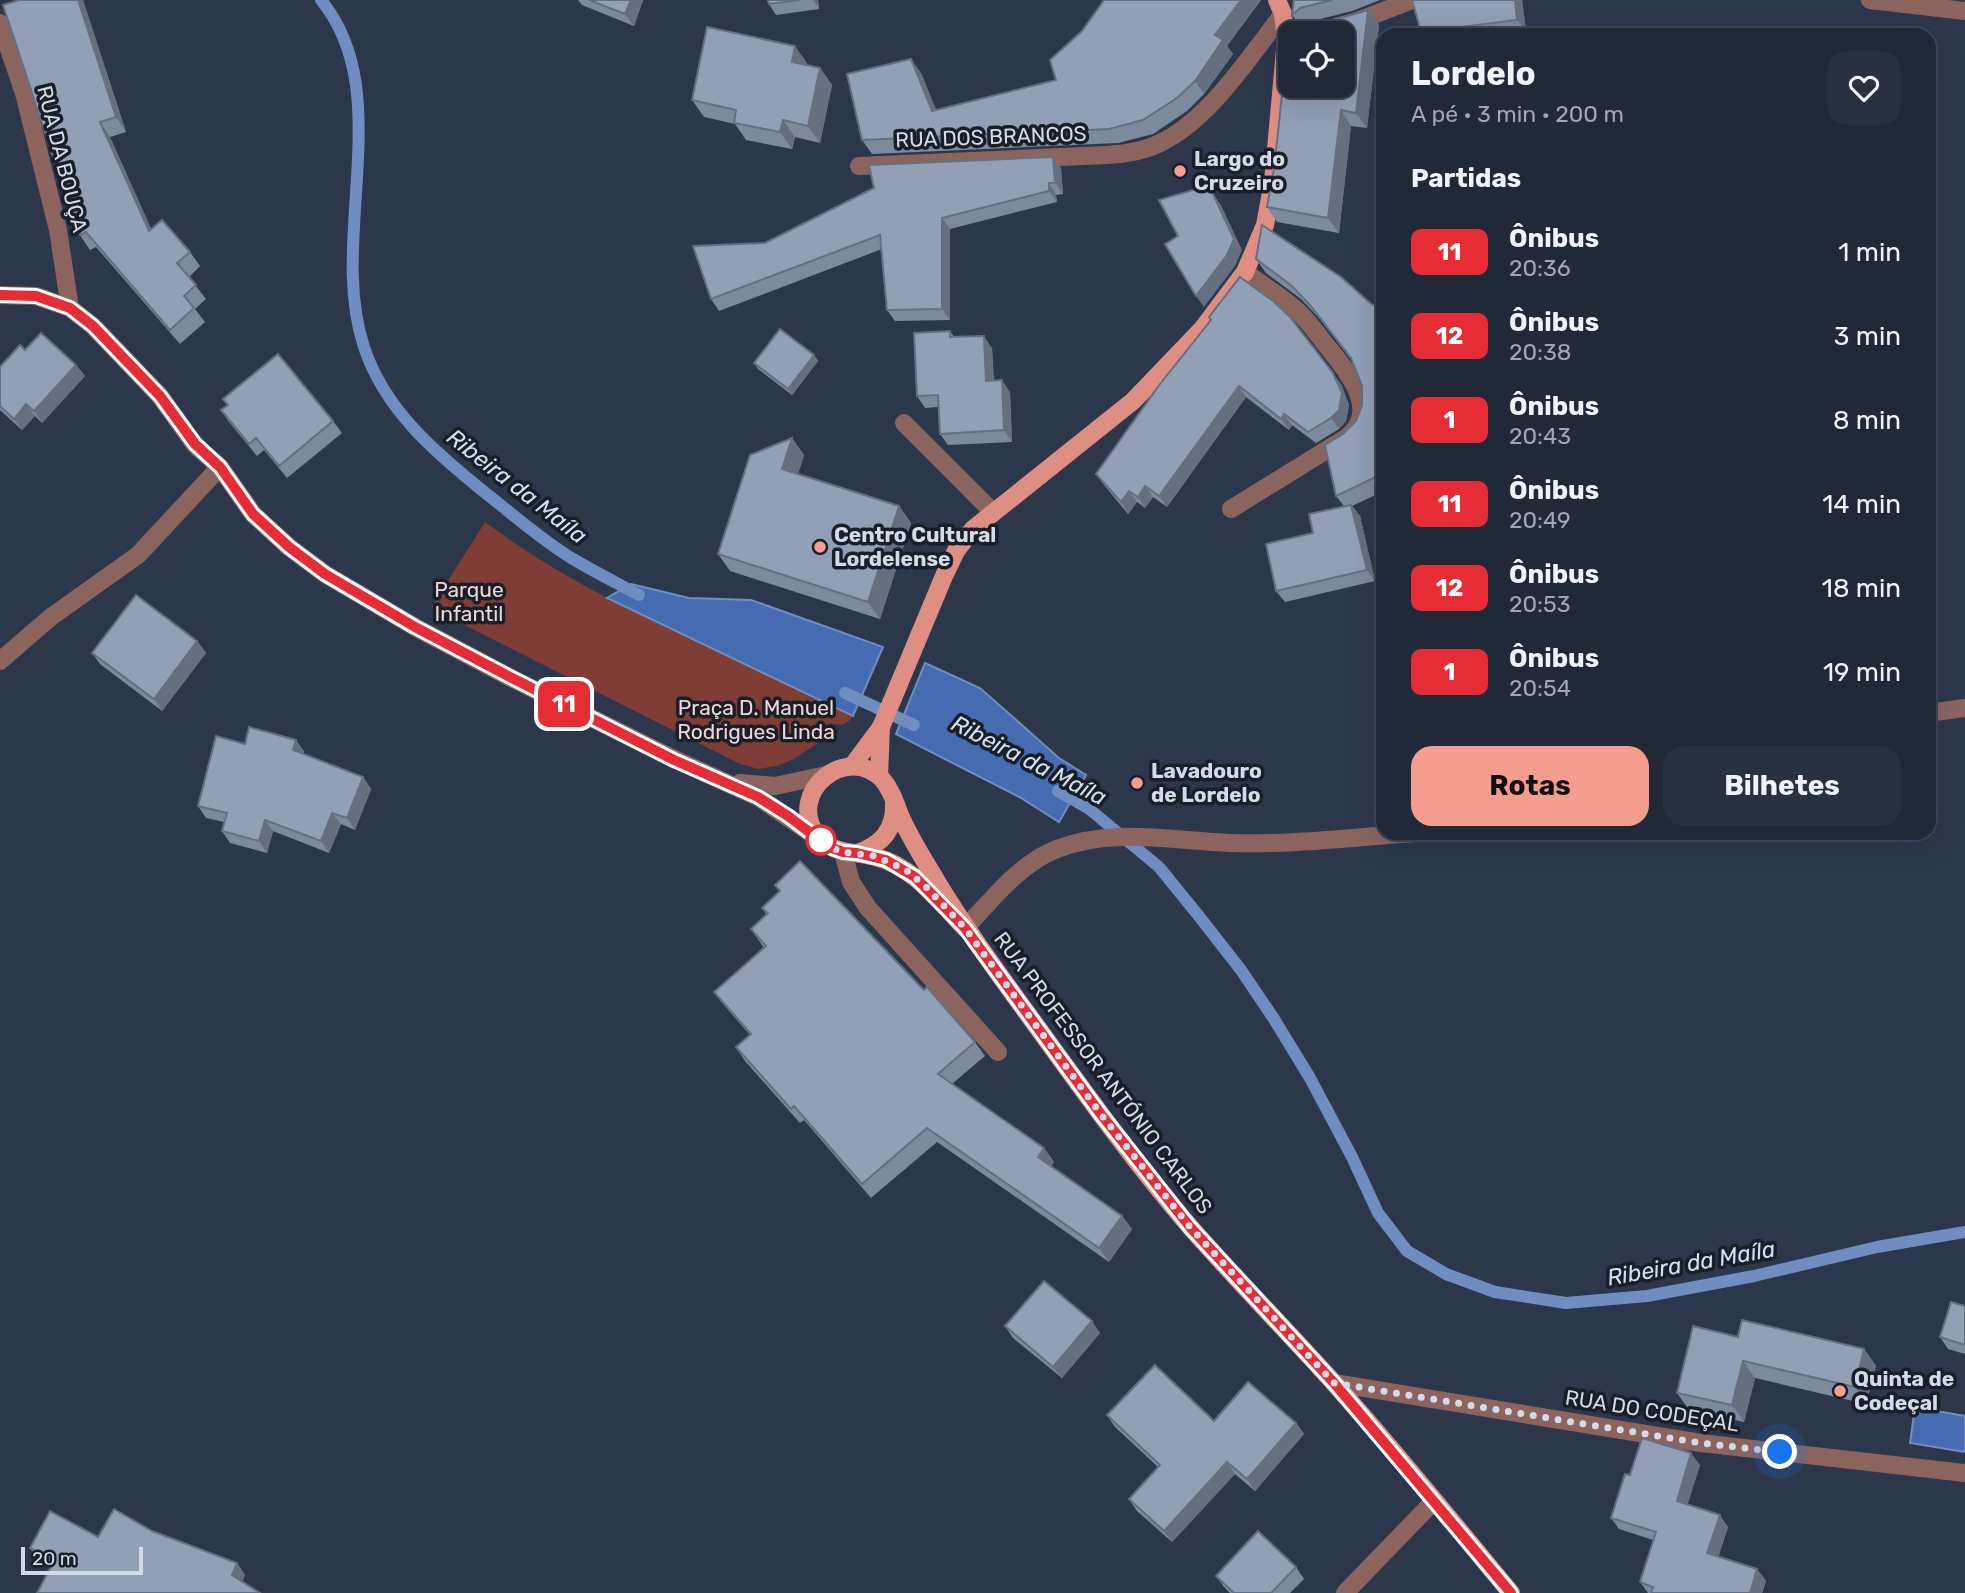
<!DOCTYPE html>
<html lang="pt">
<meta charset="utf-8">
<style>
body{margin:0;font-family:Rubik,sans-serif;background:#293141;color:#f1f3f6;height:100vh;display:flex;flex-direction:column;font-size:26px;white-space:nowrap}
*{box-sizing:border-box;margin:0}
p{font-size:23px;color:#a2a6ae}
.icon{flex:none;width:38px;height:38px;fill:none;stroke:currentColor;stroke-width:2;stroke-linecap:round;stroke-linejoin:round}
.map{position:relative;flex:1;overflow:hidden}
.drawer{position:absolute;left:1376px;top:28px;width:560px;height:812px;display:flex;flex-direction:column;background:#212939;border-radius:21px;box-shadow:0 7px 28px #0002,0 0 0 2px #3e4553}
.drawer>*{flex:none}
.badge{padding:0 14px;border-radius:10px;font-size:24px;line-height:46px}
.tools{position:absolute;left:1278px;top:21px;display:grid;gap:14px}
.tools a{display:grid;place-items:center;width:77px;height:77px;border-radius:14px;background:#212939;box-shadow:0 7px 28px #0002,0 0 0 2px #3e4553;font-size:35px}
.scale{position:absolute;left:21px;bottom:18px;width:122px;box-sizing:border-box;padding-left:7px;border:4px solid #d3dbe8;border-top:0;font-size:19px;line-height:24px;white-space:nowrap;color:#d3dbe8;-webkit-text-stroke:5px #191f28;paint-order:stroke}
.you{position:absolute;width:35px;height:35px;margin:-18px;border:5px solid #fff;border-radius:50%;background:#1a73e8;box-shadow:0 0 0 10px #1a73e833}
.map>.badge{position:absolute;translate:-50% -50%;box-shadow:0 0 0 4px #fff}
h2{padding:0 35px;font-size:26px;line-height:63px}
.round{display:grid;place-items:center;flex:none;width:74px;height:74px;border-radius:21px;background:#293141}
.summary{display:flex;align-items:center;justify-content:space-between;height:119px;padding:0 35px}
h1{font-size:33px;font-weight:700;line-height:52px}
.action{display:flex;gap:14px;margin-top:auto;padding:14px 35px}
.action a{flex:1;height:80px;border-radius:21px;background:#f59d8f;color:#111;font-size:28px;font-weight:700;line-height:80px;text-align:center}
.action a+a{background:#293141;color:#f1f3f6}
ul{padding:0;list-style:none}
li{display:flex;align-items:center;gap:21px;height:84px;padding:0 35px}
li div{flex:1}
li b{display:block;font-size:26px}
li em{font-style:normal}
li .badge{min-width:77px;font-weight:700;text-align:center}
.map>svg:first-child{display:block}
.green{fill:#803d35}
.water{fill:#466bb0;stroke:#708dc1;stroke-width:2}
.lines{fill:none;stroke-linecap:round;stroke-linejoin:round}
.stream{stroke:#708dc1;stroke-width:12}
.minor{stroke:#8c645e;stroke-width:18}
.major{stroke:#de8e82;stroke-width:18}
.wall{fill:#7d899d}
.shaded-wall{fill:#666f80}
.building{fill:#919fb7;stroke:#666f80;stroke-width:2;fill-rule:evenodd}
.line-casing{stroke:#fff;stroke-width:16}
.line{stroke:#e62c34;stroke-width:10}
.walk{stroke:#d3dbe8;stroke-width:7;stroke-dasharray:0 12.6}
.poi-dot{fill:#f59d8f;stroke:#191f28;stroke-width:2.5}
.stop-dot{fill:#fff;stroke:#e62c34;stroke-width:3.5}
.labels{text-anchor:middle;stroke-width:7;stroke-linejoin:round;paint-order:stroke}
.street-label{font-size:21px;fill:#d3dbe8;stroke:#191f28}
.poi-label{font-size:21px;font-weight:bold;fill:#d3dbe8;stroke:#191f28;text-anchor:start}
.park-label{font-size:21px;fill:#f1d7d3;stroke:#191f28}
.water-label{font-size:23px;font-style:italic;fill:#d4dff2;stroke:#191f28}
</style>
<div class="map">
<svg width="1965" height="1593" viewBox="0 0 1965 1593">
<rect width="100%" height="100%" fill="#2c374c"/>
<path class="green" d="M485,522C597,606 730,653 853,716C847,725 841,726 830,723L822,740L794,759L777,766L758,769L738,763L431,608Z"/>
<g class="water">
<polygon points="631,584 689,598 751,600 883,647 853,716 607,598"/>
<polygon points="925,663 980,688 1059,758 1086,775 1059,822 1021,798 896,734"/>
<polygon points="1915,1407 1965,1416 1965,1452 1910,1443"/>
</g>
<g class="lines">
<g class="stream">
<path d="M321,0C362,50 361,116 357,177C354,233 346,292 364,347C385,411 437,454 488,495C516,517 543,541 573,559C595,572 617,583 639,595"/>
<polyline points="845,693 914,725"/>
<polyline points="1058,791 1088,808 1159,867 1198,915 1241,970 1274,1019 1310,1078 1352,1157 1378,1213 1407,1251 1446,1274 1495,1292 1566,1303 1647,1296 1754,1276 1877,1247 1965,1232"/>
</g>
<g class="minor">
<polyline points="1870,0 1965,11"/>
<polyline points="0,23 24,93 58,230 70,308"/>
<polyline points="1312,33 1355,22 1412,0"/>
<path d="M859,166L1106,155C1124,154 1141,152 1158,144C1209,121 1249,57 1283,14"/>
<polyline points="0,295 36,296 70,308 93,326 160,396 195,445 220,467 253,514 289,547 325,574 415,627 511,678 674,759 758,797 818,838"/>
<polyline points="904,423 993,512"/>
<path d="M1231,509L1346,438C1382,410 1346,370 1326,345C1316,332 1306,318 1294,308C1279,295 1261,284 1245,272"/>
<polyline points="0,661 51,617 138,555 220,467"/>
<polyline points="1928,713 1965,708"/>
<polyline points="740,783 775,786 826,775"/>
<polyline points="843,852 851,882 868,908 998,1052"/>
<path d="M965,928C992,900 1020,863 1057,849C1112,827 1173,841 1230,843C1292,845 1355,837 1416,833"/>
<polyline points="1334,1383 1701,1443 1965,1473"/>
<polyline points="1345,1593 1434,1501"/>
</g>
<g class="major">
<polyline points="852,766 881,727 944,576 956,551 973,529 1133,401 1203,328 1245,272 1265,225 1273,182 1286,39 1283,14 1277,0"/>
<polyline points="879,776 881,727"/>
<path d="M857,853C881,845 895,830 894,804"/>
<path d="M965,928C939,901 914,867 876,857C854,851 831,855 816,834C787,792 846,743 882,779C891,789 895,802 900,815C910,838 923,858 936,880C966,930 1001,977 1035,1024C1085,1093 1135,1163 1191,1228C1237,1280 1286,1330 1333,1382C1394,1450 1452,1522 1511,1593"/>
</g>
</g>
<g class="wall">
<polygon points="19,0 83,0 126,132 110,137 151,229 190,252 200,266 189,277 206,299 195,309 205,322 180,344 96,247 90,250 80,235 72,201"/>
<polygon points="578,0 643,0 634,26 582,5"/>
<polygon points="768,0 818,0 819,9 776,15 769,4"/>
<polygon points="1104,0 1261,0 1227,46 1233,54 1204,94 1187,111 1153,134 1118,143 872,154 862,140 921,73 936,110 1056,80 1082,31"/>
<polygon points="1294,0 1380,0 1352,11 1309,22 1302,28 1292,15"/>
<polygon points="1412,0 1522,0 1526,31 1496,35 1423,35 1421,32"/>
<polygon points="1379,25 1367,128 1351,126 1339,233 1277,222 1267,207 1274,169 1295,26 1304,29"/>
<polygon points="807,63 807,65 820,68 832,85 820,143 795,137 792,149 746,140 735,124 704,117 692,100"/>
<polygon points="1053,157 1061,168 1063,194 1056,195 1057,202 950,229 950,320 895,321 887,310 882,249 719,311 711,299 765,243 874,188"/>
<polygon points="1256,259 1369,302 1382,311 1382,492 1352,506 1360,516 1375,581 1285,602 1276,591 1313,533 1344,506 1336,496 1343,434 1356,421 1362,405 1362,386 1352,361 1319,318 1301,299 1266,273"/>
<polygon points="1211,320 1341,384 1349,405 1346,421 1339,429 1316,443 1292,425 1289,430 1246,397 1167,507 1153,497 1145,508 1137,502 1128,514 1104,485 1096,474"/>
<polygon points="950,331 954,337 992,348 994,381 1010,392 1012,442 948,445 940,434 938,407 925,408 917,396"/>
<polygon points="25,350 76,365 85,376 42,423 35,416 22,430 0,410 0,367"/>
<polygon points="814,355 818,361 792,395 758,369 754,363"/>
<polygon points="221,410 333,421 342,433 287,478 264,450 257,456 229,422"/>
<polygon points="792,438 804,455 798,474 899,506 911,523 880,619 730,571 718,554"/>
<polygon points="197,641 206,653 162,711 100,664 92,653"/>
<polygon points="245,744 304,751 304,754 363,777 371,789 355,830 341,824 329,853 273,831 267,853 230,843 222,831 224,822 206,818 198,806"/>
<polygon points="775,885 975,1042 985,1056 952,1084 1044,1148 1054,1162 1051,1166 1122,1216 1132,1229 1109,1262 937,1142 871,1198 804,1120 800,1123 745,1061 736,1047 750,1035 724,1005 714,992 764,948 751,929 766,914 762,908 780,892"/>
<polygon points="1965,1306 1965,1354 1948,1349 1940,1337"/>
<polygon points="1005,1326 1100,1333 1062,1378 1013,1338"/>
<polygon points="1738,1337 1864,1349 1876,1366 1866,1404 1755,1378 1744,1422 1689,1410 1677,1393"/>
<polygon points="1107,1415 1214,1421 1296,1423 1304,1434 1255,1491 1235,1474 1172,1542 1137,1511 1129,1499 1158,1467 1115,1427"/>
<polygon points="1700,1465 1687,1505 1728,1527 1718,1557 1757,1569 1766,1581 1762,1593 1648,1593 1640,1582 1653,1540 1619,1529 1611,1518 1630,1475"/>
<polygon points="152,1531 237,1563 245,1575 242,1582 51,1567 38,1560 30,1548 98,1537"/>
<polygon points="1296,1567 1304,1579 1290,1593 1230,1593 1224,1587 1216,1576"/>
</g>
<g class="shaded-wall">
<polygon points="78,0 83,0 126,132 116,117"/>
<polygon points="631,0 643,0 634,26 625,14"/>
<polygon points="813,0 818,0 819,9"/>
<polygon points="1241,0 1261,0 1227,46 1233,54 1204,94 1195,81 1215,35"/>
<polygon points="1515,0 1522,0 1526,31 1517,20"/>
<polygon points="1368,10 1379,25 1367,128 1356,113"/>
<polygon points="795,46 807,63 803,79 792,62"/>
<polygon points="911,59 921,73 942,124 932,111"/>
<polygon points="820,68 832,85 820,143 808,126"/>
<polygon points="1341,110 1351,126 1339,233 1328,218"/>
<polygon points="783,120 795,137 792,149 780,132"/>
<polygon points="100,122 110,137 159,246 149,231"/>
<polygon points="1053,157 1061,168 1063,194 1055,183"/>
<polygon points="1049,183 1056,195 1057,202 1049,191"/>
<polygon points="1213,194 1221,205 1242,250 1235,266 1204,307 1196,296"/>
<polygon points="942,218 950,229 950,320 942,309"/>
<polygon points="984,336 992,348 994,393 986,381"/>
<polygon points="814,355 818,361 792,395 788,389"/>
<polygon points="76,365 85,376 42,423 34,411"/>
<polygon points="1333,373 1341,384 1349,405 1346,421 1339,429 1331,418"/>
<polygon points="1002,380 1010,392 1012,442 1004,430"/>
<polygon points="1239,386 1246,397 1167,507 1159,496"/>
<polygon points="26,404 35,416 22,430 14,419"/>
<polygon points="1284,414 1292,425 1289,430 1281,419"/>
<polygon points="792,438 804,455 794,486 782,469"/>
<polygon points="1145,486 1153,497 1145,508 1138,497"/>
<polygon points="1129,491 1137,502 1128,514 1121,502"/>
<polygon points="1351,505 1360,516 1375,581 1367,570"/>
<polygon points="899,506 911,523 880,619 868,602"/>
<polygon points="197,641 206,653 162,711 154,699"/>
<polygon points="296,740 304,751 302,762 293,750"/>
<polygon points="363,777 371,789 355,830 347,818"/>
<polygon points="332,813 341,824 329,853 321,841"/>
<polygon points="265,820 273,831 267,853 259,841"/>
<polygon points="1044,1148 1054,1162 1047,1171 1038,1157"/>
<polygon points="1122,1216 1132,1229 1109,1262 1099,1248"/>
<polygon points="1092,1321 1100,1333 1062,1378 1053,1367"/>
<polygon points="1864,1349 1876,1366 1866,1404 1855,1387"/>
<polygon points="1743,1361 1755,1378 1744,1422 1732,1405"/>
<polygon points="1296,1423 1304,1434 1255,1491 1247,1479"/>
<polygon points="1691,1453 1700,1465 1685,1513 1677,1501"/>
<polygon points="1227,1462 1235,1474 1172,1542 1164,1531"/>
<polygon points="1720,1515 1728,1527 1716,1565 1707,1553"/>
<polygon points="237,1563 245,1575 240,1587 232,1575"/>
<polygon points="1757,1569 1766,1581 1762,1593 1750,1593"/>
</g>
<g class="building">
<polygon points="19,0 78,0 116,117 100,122 149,231 162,220 190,252 177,263 196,285 184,296 194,308 170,330 86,232 80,235 66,204 72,201 58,172 3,5"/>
<polygon points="589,0 631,0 625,14"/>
<polygon points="768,0 800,0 769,4"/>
<polygon points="1104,0 1241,0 1215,35 1223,40 1195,81 1177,98 1143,120 1109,129 862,140 847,74 911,59 932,111 1056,80 1050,60 1082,31"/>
<polygon points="1294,0 1332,0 1300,8 1292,15"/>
<polygon points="1412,0 1515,0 1517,20 1421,32"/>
<path d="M1368,10L1356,113L1341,110L1328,218L1267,207L1274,169L1290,21L1294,26L1304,29ZM1290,33H1342V86H1290Z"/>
<polygon points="707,27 795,46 792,62 820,68 808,126 783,120 780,132 734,123 736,110 692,100"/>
<polygon points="1053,157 1055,183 1049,183 1049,191 942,218 942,309 887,310 880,235 711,299 693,246 765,243 874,188 869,165"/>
<polygon points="1203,187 1213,194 1234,239 1227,255 1196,296 1165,244 1178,236 1159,200"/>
<polygon points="1262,225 1341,277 1369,302 1382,311 1382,474 1336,496 1325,445 1343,434 1356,421 1362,405 1362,386 1351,358 1310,305 1292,286 1256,259"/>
<polygon points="1240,277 1273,301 1290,317 1333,373 1342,393 1339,410 1331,418 1308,432 1284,414 1281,419 1239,386 1159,496 1145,486 1138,497 1129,491 1121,502 1096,474 1160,384 1211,320 1209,317"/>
<polygon points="780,329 814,355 788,389 754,363"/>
<polygon points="950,331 950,337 984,336 986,381 1002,380 1004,430 940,434 938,395 917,396 914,333"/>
<polygon points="41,333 76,365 34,411 26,404 14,419 0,406 0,367 20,345 25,350"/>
<polygon points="278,354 333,421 279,466 256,438 249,444 221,410 228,405 223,399"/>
<polygon points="792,438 782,469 899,506 868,602 718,554 750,455"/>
<polygon points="1351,505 1367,570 1276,591 1266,544 1313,533 1309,514"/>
<polygon points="136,595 197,641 154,699 92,653"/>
<polygon points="249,727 296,740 293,750 363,777 347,818 332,813 321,841 265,820 259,841 222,831 227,813 198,806 216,736 245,744"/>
<polygon points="800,861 924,990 927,987 975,1042 938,1074 1044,1148 1038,1157 1122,1216 1099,1248 927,1128 862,1184 794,1106 791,1109 736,1047 751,1034 714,992 766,946 751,929 768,913 762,908 780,891 775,885"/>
<polygon points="1044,1281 1092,1321 1053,1367 1005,1326"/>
<polygon points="1951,1302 1965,1306 1965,1345 1940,1337"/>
<polygon points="1742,1320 1864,1349 1855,1387 1743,1361 1732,1405 1677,1393 1693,1326 1738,1337"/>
<polygon points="1155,1365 1214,1421 1248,1382 1296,1423 1247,1479 1227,1462 1164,1531 1129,1499 1160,1465 1107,1415"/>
<polygon points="1642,1438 1691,1453 1677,1501 1720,1515 1707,1553 1757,1569 1750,1593 1651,1593 1653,1587 1640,1582 1656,1532 1611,1518 1625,1474 1630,1475"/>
<polygon points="114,1509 152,1531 237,1563 232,1575 260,1593 37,1593 54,1561 30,1548 50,1511 98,1537"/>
<polygon points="1258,1531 1296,1567 1271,1593 1234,1593 1216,1576"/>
</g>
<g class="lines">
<defs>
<polyline id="line" points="0,295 36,296 70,308 93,326 160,396 195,444 220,467 253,514 289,547 325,574 415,627 512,678 674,760 758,797 788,816 829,847 843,852 857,853 886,860 915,877 965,928 1100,1113 1190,1227 1334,1383 1511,1593"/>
</defs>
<use href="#line" class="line-casing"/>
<use href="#line" class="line"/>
<polyline class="walk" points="821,840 818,838 829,847 843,852 875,856 906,870 926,887 965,928 1100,1113 1190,1227 1334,1383 1701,1443 1780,1452"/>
</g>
<g class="poi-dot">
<circle cx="1180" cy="171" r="7"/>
<circle cx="820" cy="547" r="7"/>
<circle cx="1137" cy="783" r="7"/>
<circle cx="1840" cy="1391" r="7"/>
</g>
<circle class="stop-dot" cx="821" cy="840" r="14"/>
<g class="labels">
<g class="street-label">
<text transform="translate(991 137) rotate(-2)" y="7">RUA DOS BRANCOS</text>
<text transform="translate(62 159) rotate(76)" y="7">RUA DA BOUÇA</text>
<text transform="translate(1103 1073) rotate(53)" y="7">RUA PROFESSOR ANTÓNIO CARLOS</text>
<text transform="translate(1652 1411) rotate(9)" y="7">RUA DO CODEÇAL</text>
</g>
<g class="poi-label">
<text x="1194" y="166">Largo do<tspan x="1194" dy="24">Cruzeiro</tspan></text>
<text x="834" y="542">Centro Cultural<tspan x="834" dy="24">Lordelense</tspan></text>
<text x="1151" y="778">Lavadouro<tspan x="1151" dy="24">de Lordelo</tspan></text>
<text x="1854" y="1386">Quinta de<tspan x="1854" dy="24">Codeçal</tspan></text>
</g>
<g class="park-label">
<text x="469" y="597">Parque<tspan x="469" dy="24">Infantil</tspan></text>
<text x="756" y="715">Praça D. Manuel<tspan x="756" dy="24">Rodrigues Linda</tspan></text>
</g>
<g class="water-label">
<text transform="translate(517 486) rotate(38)" y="8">Ribeira da Maíla</text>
<text transform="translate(1029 760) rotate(27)" y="8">Ribeira da Maíla</text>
<text transform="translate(1691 1263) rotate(-10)" y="8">Ribeira da Maíla</text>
</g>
</g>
</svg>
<div class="tools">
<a><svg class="icon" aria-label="locate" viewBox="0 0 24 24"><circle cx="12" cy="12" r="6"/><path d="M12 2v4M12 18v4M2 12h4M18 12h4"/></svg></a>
</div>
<div class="scale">20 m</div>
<div class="you" style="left:1780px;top:1452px"></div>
<b class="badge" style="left:564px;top:704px;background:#e62c34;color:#fff">11</b>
<section class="drawer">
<div class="summary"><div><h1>Lordelo</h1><p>A pé · 3 min · 200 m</p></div><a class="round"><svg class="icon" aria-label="heart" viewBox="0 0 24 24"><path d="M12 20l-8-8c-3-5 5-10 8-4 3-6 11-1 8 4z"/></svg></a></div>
<h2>Partidas</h2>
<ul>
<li><span class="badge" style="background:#e62c34;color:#fff">11</span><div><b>Ônibus</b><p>20:36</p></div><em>1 min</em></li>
<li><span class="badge" style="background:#e62c34;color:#fff">12</span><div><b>Ônibus</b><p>20:38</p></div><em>3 min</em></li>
<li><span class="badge" style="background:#e62c34;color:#fff">1</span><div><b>Ônibus</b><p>20:43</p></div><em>8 min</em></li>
<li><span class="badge" style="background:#e62c34;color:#fff">11</span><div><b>Ônibus</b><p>20:49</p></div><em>14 min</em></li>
<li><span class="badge" style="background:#e62c34;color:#fff">12</span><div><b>Ônibus</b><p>20:53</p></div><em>18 min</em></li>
<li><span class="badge" style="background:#e62c34;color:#fff">1</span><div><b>Ônibus</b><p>20:54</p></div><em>19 min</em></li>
</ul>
<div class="action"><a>Rotas</a><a>Bilhetes</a></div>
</section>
</div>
